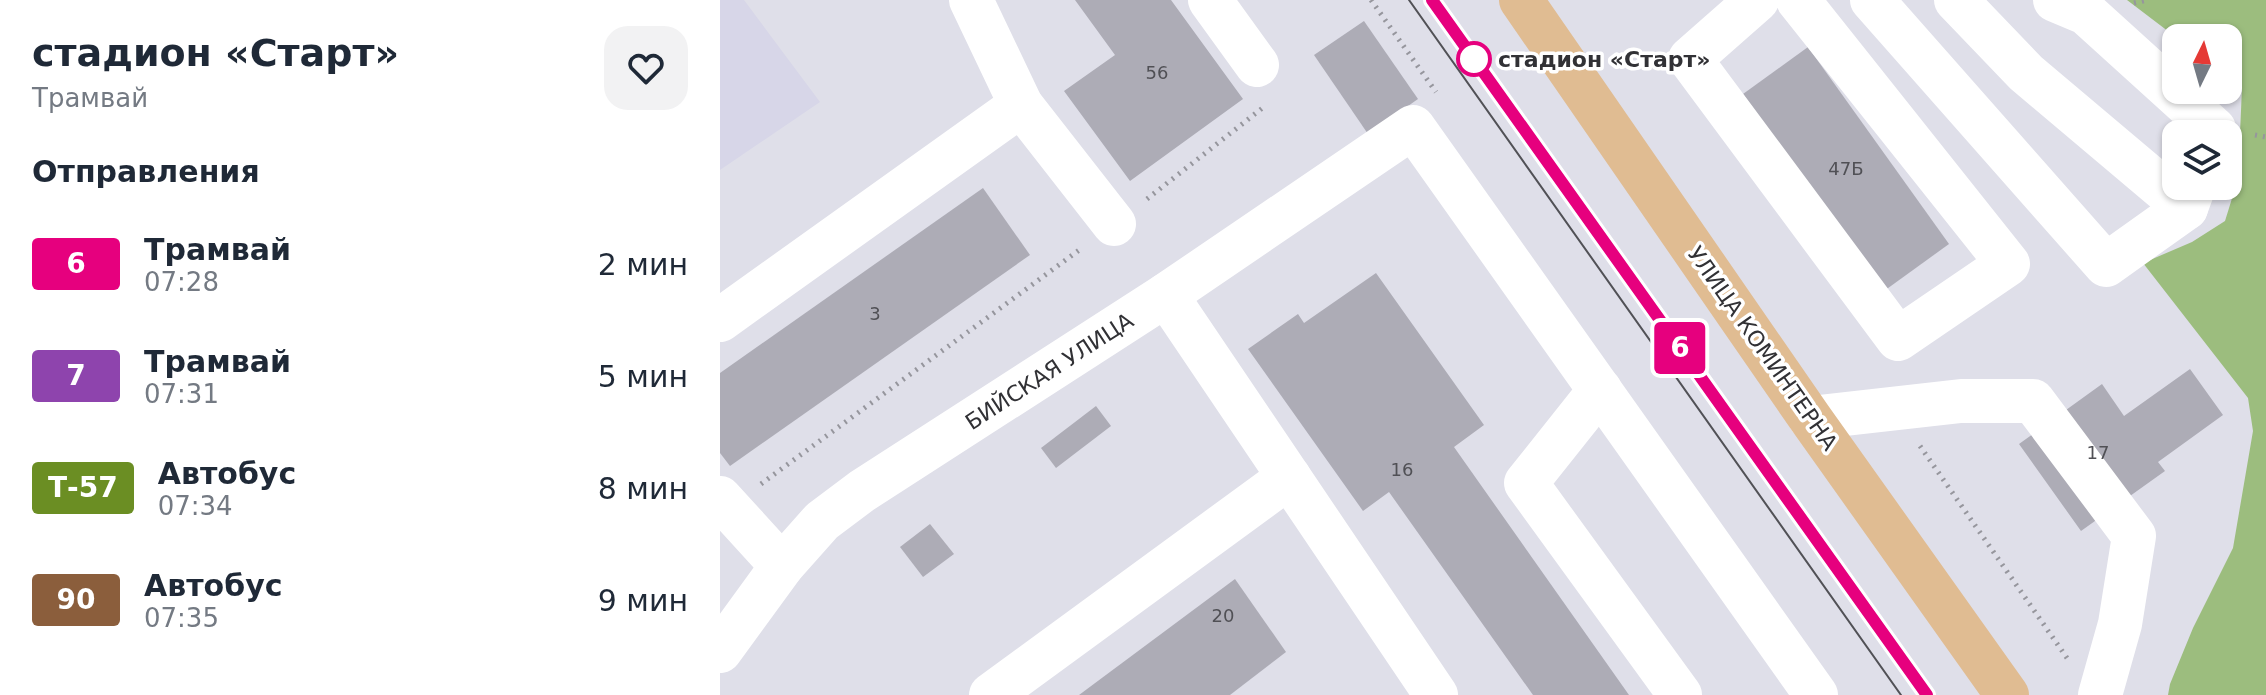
<!DOCTYPE html>
<html lang="ru">
<meta charset="utf-8">
<style>
body{margin:0;font-family:"DejaVu Sans",sans-serif;background:#f2f2f3;color:#1f2937;height:100vh;display:flex;flex-direction:column;font-size:30px;white-space:nowrap}
*{box-sizing:border-box;margin:0}
p{font-size:26px;color:#747a83}
.icon{flex:none;width:44px;height:44px;fill:none;stroke:currentColor;stroke-width:2;stroke-linecap:round;stroke-linejoin:round}
.map{position:relative;flex:1;overflow:hidden}
.details{display:flex;flex-direction:column;background:#fff;width:720px}
.details>*{flex:none}
.badge{padding:0 16px;border-radius:6px;font-size:28px;line-height:52px}
.needle{width:52px;rotate:5deg}
.fabs{position:absolute;left:1442px;top:24px;display:grid;gap:16px}
.fabs a{display:grid;place-items:center;width:80px;height:80px;border-radius:16px;background:#fff;box-shadow:0 2px 6px #0004;font-size:40px}
.map>.badge{position:absolute;translate:-50% -50%;box-shadow:0 0 0 4px #fff}
h2{padding:0 32px;font-size:30px;line-height:72px}
.round{display:grid;place-items:center;flex:none;width:84px;height:84px;border-radius:24px;background:#f2f2f3}
.overview{display:flex;align-items:center;justify-content:space-between;height:136px;padding:0 32px}
h1{font-size:38px;font-weight:800;line-height:60px}
ul{padding:0;list-style:none}
li{display:flex;align-items:center;gap:24px;height:112px;padding:0 32px}
li div{flex:1}
li b{display:block;font-size:30px}
li em{font-style:normal}
li .badge{min-width:88px;font-weight:700;text-align:center}
main{display:flex;flex:1;min-height:0}
.map>svg:first-child{display:block}
.built{fill:#d7d6e8}
.green{fill:#9cbd7e}
.building{fill:#adacb6}
.lines{fill:none;stroke-linecap:round;stroke-linejoin:round}
.path{stroke:#96969d;stroke-width:5;stroke-dasharray:2 6;stroke-linecap:butt}
.minor{stroke:#fff;stroke-width:44}
.major{stroke:#e0bc92;stroke-width:44}
.tram{stroke:#515156;stroke-width:2}
.line-casing{stroke:#fff;stroke-width:18}
.line{stroke:#e6007e;stroke-width:12}
.stop-dot{fill:#fff;stroke:#e6007e;stroke-width:4}
.labels{text-anchor:middle;stroke-width:7;stroke-linejoin:round;paint-order:stroke}
.number-label{font-size:18px;fill:#505055}
.stop-label{font-size:22px;font-weight:bold;fill:#313135;stroke:#fff;text-anchor:start}
.street-label{font-size:22px;fill:#313135;stroke:#fff}
</style>
<main>
<section class="details">
<div class="overview"><div><h1>стадион «Старт»</h1><p>Трамвай</p></div><a class="round"><svg class="icon" aria-label="heart" viewBox="0 0 24 24"><path d="M12 20l-8-8c-3-5 5-10 8-4 3-6 11-1 8 4z"/></svg></a></div>
<h2>Отправления</h2>
<ul>
<li><span class="badge" style="background:#e6007e;color:#fff">6</span><div><b>Трамвай</b><p>07:28</p></div><em>2 мин</em></li>
<li><span class="badge" style="background:#8e44ad;color:#fff">7</span><div><b>Трамвай</b><p>07:31</p></div><em>5 мин</em></li>
<li><span class="badge" style="background:#6b8e23;color:#fff">Т-57</span><div><b>Автобус</b><p>07:34</p></div><em>8 мин</em></li>
<li><span class="badge" style="background:#8b5e3c;color:#fff">90</span><div><b>Автобус</b><p>07:35</p></div><em>9 мин</em></li>
</ul>
</section>
<div class="map">
<svg width="1546" height="695" viewBox="0 0 1546 695">
<rect width="100%" height="100%" fill="#dfdfe9"/>
<polygon class="built" points="0,0 24,0 100,102 0,170"/>
<polygon class="green" points="1407,0 1546,0 1546,695 1448,695 1450,684 1473,628 1513,548 1533,431 1528,398 1423,263 1472,242 1505,221 1518,179 1522,88 1508,77 1508,38 1457,38"/>
<g class="building">
<polygon points="355,0 451,0 523,99 410,181 344,91 395,55"/>
<polygon points="644,21 698,99 648,134 594,55"/>
<polygon points="1088,47 1229,244 1164,291 1023,94"/>
<polygon points="263,188 310,255 10,466 0,453 0,373"/>
<polygon points="656,273 764,425 734,447 909,695 813,695 669,492 643,511 528,349 578,314 584,323"/>
<polygon points="1470,369 1503,415 1438,462 1445,471 1361,531 1299,444 1382,384 1404,416"/>
<polygon points="376,406 391,426 336,468 321,448"/>
<polygon points="210,524 234,554 203,577 180,547"/>
<polygon points="515,579 566,652 510,695 359,695"/>
</g>
<g class="lines">
<g class="path">
<polyline points="651,0 716,92"/>
<polyline points="1414,3 1427,0"/>
<polyline points="1535,135 1546,137"/>
<polyline points="427,199 545,106"/>
<polyline points="1200,446 1347,658"/>
<polyline points="41,484 362,248"/>
</g>
<g class="minor">
<polyline points="251,0 301,105 394,224"/>
<polyline points="490,0 537,65"/>
<polyline points="1037,0 970,59 1178,339 1288,264 1078,0"/>
<polyline points="1152,0 1386,265 1466,208 1474,186"/>
<polyline points="1236,0 1306,73 1466,208"/>
<polyline points="1335,0 1366,13 1494,129 1492,134"/>
<polyline points="446,295 716,695"/>
<polyline points="0,320 301,105"/>
<polyline points="880,390 806,483 960,695"/>
<polyline points="1090,418 1241,401 1313,401 1414,536 1400,624 1380,695"/>
<polyline points="0,498 62,566"/>
<polyline points="0,651 62,566 102,521 142,491 446,295 693,127 1096,695"/>
<polyline points="271,695 569,477"/>
</g>
<polyline class="major" points="801,0 1090,418 1287,695"/>
<g class="tram">
<polyline points="689,0 1181,695"/>
<polyline points="712,0 1207,695"/>
</g>
</g>
<g class="lines">
<defs>
<polyline id="line" points="712,0 1207,695"/>
</defs>
<use href="#line" class="line-casing"/>
<use href="#line" class="line"/>
</g>
<circle class="stop-dot" cx="754" cy="59" r="16"/>
<g class="labels">
<g class="number-label">
<text x="437" y="79">56</text>
<text x="1126" y="175">47Б</text>
<text x="155" y="320">3</text>
<text x="1378" y="459">17</text>
<text x="682" y="476">16</text>
<text x="503" y="622">20</text>
</g>
<g class="stop-label">
<text x="778" y="67">стадион «Старт»</text>
</g>
<g class="street-label">
<text transform="translate(1043 348) rotate(55)" y="8">УЛИЦА КОМИНТЕРНА</text>
<text transform="translate(329 371) rotate(-33)" y="8">БИЙСКАЯ УЛИЦА</text>
</g>
</g>
</svg>
<div class="fabs">
<a><svg class="needle" viewBox="-14 -14 28 28"><path d="M0-13l5 13h-10z" fill="#e53935"/><path d="M0 13l5-13h-10z" fill="#747a83"/></svg></a>
<a><svg class="icon" aria-label="layers" viewBox="0 0 24 24"><path d="M12 4l9 5-9 5-9-5zM3 14l9 5 9-5"/></svg></a>
</div>
<b class="badge" style="left:960px;top:348px;background:#e6007e;color:#fff">6</b>
</div>
</main>
